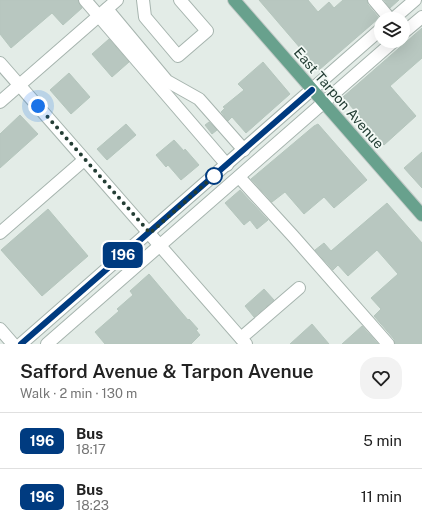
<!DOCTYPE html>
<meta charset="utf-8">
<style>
body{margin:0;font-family:"Public Sans",sans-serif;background:#f2f2f2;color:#222;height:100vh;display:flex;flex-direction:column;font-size:15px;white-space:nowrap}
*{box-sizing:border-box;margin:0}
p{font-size:13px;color:#767676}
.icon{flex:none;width:22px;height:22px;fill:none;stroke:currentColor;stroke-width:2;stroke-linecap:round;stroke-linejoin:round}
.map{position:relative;height:344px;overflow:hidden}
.sheet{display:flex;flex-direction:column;background:#fff;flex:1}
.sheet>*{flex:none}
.badge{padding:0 8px;border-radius:6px;font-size:14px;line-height:26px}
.buttons{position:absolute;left:374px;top:12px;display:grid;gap:8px}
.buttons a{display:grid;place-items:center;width:36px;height:36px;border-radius:50%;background:#fff;box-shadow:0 4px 16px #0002;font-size:20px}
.you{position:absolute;width:20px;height:20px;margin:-10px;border:3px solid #fff;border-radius:50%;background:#1a73e8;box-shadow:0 0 0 6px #1a73e833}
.map>.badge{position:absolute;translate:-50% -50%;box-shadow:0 0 0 2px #fff}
.round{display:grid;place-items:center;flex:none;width:42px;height:42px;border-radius:16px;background:#f2f2f2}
.head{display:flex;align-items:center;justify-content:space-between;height:68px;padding:0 20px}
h1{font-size:19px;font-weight:600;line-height:30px}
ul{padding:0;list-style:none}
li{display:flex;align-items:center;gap:12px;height:56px;padding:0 20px;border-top:1px solid #e0e0e0}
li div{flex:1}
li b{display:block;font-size:15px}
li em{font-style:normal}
li .badge{min-width:44px;font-weight:700;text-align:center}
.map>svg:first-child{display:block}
.building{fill:#b8c7c0;stroke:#b5c6bd}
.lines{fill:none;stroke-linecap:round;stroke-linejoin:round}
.minor-casing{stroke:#a6b4ae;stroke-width:14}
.major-casing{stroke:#c1c9c6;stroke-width:14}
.minor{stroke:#fff;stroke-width:12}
.major{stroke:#68a18d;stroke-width:12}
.line-casing{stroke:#fff;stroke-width:9}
.line{stroke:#003b80;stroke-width:6}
.walk{stroke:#233d34;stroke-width:4;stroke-dasharray:0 7.2}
.stop-dot{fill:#fff;stroke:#003b80;stroke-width:2}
.labels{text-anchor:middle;stroke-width:3.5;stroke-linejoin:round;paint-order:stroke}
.street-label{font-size:14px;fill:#233d34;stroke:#f3f9f5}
</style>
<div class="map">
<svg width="422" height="344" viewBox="0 0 422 344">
<rect width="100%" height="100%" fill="#e3ece7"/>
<g class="building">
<polygon points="0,0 78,0 82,8 63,25 52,13 11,48 0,34"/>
<polygon points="259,0 308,0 318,12 329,2 334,8 343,0 367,0 368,5 379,18 319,70"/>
<polygon points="384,0 399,0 390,8"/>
<polygon points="422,28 422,58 390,86 416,116 384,145 343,97"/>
<polygon points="109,39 129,62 112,77 92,54"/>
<polygon points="263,62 290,94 246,133 232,117 228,121 221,112 225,108 223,107 244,90 238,84"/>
<polygon points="69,73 90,97 71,114 50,90"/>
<polygon points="20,115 38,134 0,168 0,134"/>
<polygon points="209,122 217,130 212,134 205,125"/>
<polygon points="126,124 136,135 107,160 97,149"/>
<polygon points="318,124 367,180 334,208 324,197 304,214 285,192 272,202 251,179 314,126"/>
<polygon points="174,140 184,151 185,149 199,165 181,180 168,165 166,167 156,155"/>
<polygon points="422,152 422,188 404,168"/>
<polygon points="240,190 268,220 257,229 250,220 244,225 225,203"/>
<polygon points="387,203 422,243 422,344 395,344 394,339 374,316 381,309 371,298 398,274 377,250 348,276 338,265 333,270 315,250 324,243 331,251"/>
<polygon points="48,209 88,256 42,296 1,250"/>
<polygon points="149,274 188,320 189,319 198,329 196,330 200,335 191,344 105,344 95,332 119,311 117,309 133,295 130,291"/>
<polygon points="264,289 274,300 254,317 245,306"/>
<polygon points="312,324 329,344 290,344"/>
<polygon points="362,326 378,344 342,344"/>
</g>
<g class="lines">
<defs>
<g id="minor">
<polyline points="85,0 227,165"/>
<polyline points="143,0 145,17 178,56 207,31 180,0"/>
<polyline points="374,0 390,19"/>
<polyline points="107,9 167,81 199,99 244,150"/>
<polyline points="393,19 415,0"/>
<polyline points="403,33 422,17"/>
<polyline points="0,63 246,344"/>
<polyline points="0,102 117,0"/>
<polyline points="239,177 293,236 388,344"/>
<polyline points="0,233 84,160"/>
<polyline points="0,329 13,344"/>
<polyline points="241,338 299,288"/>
<polyline points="21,344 381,29"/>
<polyline points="47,344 394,41"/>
</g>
<polyline id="major" points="234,0 422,215"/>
</defs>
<use href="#minor" class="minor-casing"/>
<use href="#major" class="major-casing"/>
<use href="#minor" class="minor"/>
<use href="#major" class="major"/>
</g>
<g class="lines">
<defs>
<polyline id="line" points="21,344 312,90"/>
</defs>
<use href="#line" class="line-casing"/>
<use href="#line" class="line"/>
<polyline class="walk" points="38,106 150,233 216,174 214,176"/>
</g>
<circle class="stop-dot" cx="214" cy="176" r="8"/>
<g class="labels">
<g class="street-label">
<text transform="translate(339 98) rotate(49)" y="5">East Tarpon Avenue</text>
</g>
</g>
</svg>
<div class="buttons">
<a><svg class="icon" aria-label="layers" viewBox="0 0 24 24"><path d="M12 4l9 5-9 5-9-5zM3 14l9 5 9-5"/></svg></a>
</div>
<div class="you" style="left:38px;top:106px"></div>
<b class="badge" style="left:123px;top:255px;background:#003b80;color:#fff">196</b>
</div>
<section class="sheet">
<div class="head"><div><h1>Safford Avenue &amp; Tarpon Avenue</h1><p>Walk · 2 min · 130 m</p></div><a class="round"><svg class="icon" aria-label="heart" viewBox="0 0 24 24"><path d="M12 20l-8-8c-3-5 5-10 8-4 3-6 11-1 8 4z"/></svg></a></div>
<ul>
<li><span class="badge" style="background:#003b80;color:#fff">196</span><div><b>Bus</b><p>18:17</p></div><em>5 min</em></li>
<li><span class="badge" style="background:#003b80;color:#fff">196</span><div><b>Bus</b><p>18:23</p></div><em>11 min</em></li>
</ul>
</section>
